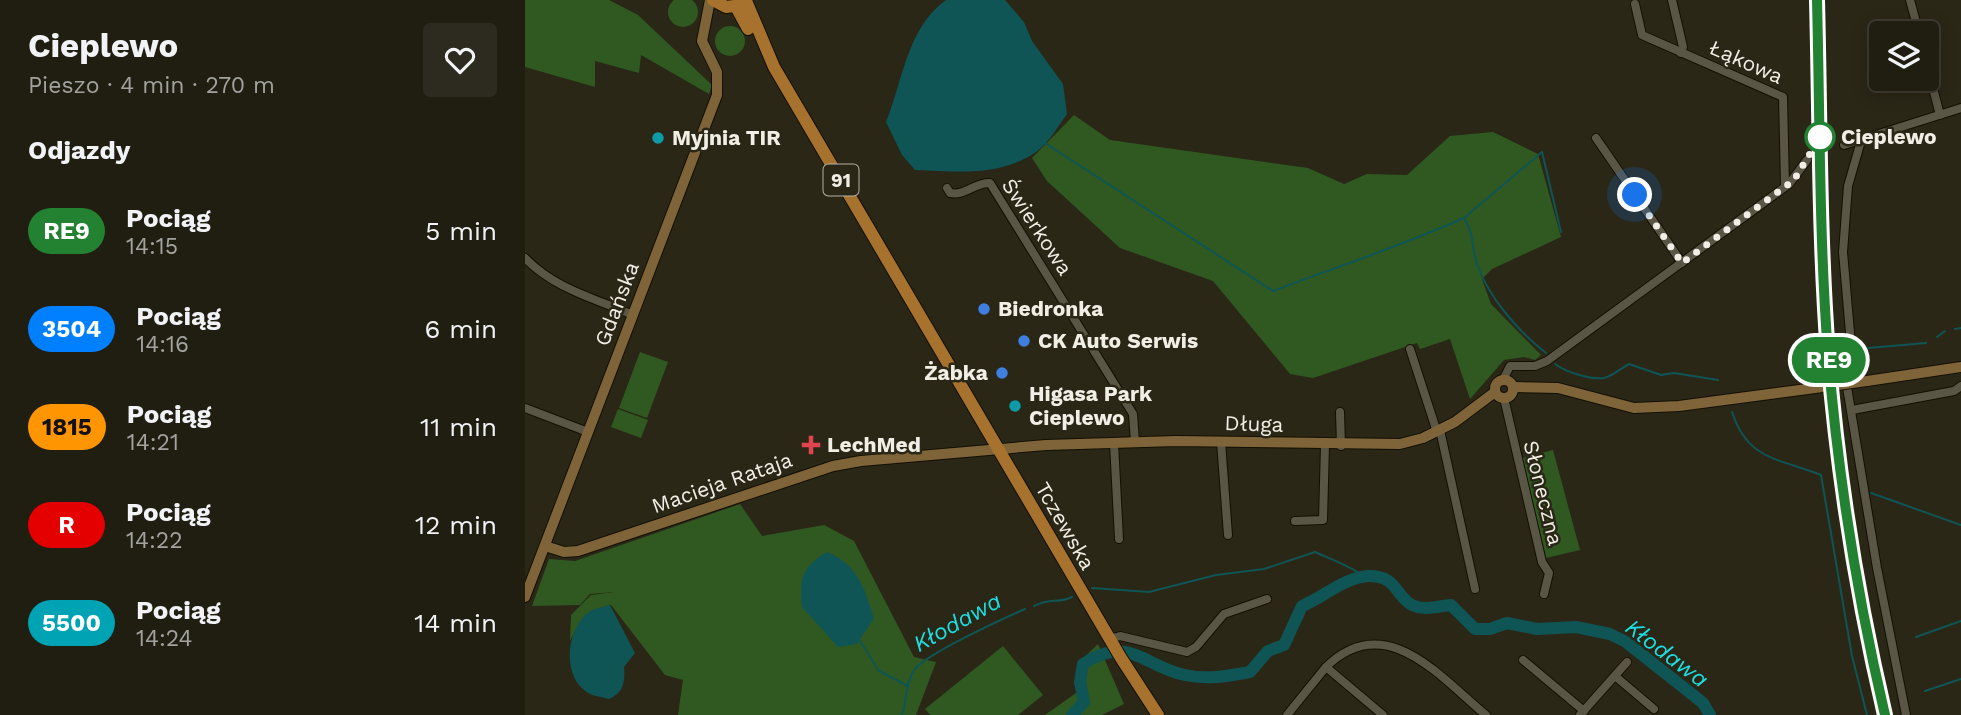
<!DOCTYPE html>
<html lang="pl">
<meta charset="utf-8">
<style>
body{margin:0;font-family:"Work Sans",sans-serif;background:#2d2a1f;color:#f1f3f6;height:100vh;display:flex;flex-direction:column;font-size:26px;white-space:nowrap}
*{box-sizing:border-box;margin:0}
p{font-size:23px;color:#a2a29f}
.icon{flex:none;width:38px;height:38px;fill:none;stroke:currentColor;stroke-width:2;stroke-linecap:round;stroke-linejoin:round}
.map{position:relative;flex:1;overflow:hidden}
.details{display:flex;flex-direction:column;background:#201d11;width:525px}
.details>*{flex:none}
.badge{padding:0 14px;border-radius:23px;font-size:24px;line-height:46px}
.tools{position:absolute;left:1344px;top:21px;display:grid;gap:14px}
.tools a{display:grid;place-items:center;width:70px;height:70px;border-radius:7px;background:#201d11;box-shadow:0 4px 18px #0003,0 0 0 2px #3d3b31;font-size:35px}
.you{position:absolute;width:35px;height:35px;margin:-18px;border:5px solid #fff;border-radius:50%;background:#1a73e8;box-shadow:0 0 0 10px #1a73e833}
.map>.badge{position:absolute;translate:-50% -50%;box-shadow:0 0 0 4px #fff}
h2{padding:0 28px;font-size:26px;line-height:63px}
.round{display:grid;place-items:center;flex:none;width:74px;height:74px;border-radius:7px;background:#2d2a1f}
.overview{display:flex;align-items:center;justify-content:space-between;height:119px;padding:0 28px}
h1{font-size:33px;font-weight:700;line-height:52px}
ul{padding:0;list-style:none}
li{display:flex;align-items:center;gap:21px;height:98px;padding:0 28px}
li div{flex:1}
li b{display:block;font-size:26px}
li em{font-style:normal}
li .badge{min-width:77px;font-weight:700;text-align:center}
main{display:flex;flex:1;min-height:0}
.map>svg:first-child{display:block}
.green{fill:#2f5921}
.water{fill:#0f5555}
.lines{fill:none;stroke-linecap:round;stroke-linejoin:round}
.stream{stroke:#0f5555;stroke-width:2}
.river{stroke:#0f5555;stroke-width:12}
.street-casing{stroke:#131003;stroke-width:10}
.secondary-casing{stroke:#131003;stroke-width:12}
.primary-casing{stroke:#131003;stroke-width:14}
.street{stroke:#5a5645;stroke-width:8}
.secondary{stroke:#806439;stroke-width:10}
.primary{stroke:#a6722d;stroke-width:12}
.rail{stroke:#dbd9ce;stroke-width:2;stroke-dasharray:10 5;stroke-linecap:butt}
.secondary-bridge-casing{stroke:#131003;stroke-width:12;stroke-linecap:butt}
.secondary-bridge{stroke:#806439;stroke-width:10}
.line-casing{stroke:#fff;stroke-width:16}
.line{stroke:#238132;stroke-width:10}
.walk{stroke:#f1efe5;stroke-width:7;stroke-dasharray:0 12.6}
.stop-dot{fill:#fff;stroke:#238132;stroke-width:3.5}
.culture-dot{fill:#0f9aa8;stroke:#2a2717;stroke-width:2.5}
.shop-dot{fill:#3f7fe0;stroke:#2a2717;stroke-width:2.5}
.health-dot{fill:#e0444e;stroke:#2a2717;stroke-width:2.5}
.labels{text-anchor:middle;stroke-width:5;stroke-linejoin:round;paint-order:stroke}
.shield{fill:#2a2717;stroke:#b5b3a7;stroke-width:2}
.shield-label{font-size:19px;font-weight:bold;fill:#f1efe5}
.street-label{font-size:21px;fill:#f1efe5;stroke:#2a2717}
.stop-label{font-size:21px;font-weight:bold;fill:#f1efe5;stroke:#2a2717;text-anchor:start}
.poi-label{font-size:21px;font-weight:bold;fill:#f1efe5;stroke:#2a2717;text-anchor:start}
.water-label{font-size:23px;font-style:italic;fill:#1be0e3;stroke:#2a2717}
</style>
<main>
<section class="details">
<div class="overview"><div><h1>Cieplewo</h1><p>Pieszo · 4 min · 270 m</p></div><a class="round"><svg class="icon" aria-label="heart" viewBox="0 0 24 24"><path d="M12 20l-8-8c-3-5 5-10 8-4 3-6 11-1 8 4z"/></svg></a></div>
<h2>Odjazdy</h2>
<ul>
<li><span class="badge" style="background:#238132;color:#fff">RE9</span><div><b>Pociąg</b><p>14:15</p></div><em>5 min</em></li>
<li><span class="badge" style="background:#0080ff;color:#fff">3504</span><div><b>Pociąg</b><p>14:16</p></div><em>6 min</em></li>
<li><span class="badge" style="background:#ff9500;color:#111">1815</span><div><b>Pociąg</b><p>14:21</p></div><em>11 min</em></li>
<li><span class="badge" style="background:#e50000;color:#fff">R</span><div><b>Pociąg</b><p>14:22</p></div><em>12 min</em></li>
<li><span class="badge" style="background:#00a3b4;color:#fff">5500</span><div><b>Pociąg</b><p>14:24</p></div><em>14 min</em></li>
</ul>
</section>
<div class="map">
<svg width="1436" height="715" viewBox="0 0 1436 715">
<rect width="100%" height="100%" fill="#2a2717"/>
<g class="green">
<circle cx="158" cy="12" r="15"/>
<polygon points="0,0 84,0 113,15 187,85 184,94 116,55 114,73 70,61 70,87 0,67"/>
<circle cx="205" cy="41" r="15"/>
<polygon points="549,115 585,140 783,168 819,184 842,174 882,175 925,136 968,132 1013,154 1036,237 967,269 957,279 966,304 1016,355 1010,360 999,357 979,360 945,399 925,339 895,349 892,343 788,378 765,374 688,281 595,248 522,181 507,158"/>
<polygon points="115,352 143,362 122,418 94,408"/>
<polygon points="93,409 123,420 116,438 86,427"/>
<polygon points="1028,450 1055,550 1021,558 997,458"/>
<path d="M215,504L237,536L299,525L329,541L389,657L411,662L391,715H153L158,680L140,675L86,605C57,612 58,617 45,641L46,615L66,595L90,592L65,594L55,605L7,606L24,559L50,561Z"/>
<polygon points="573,644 599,704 577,715 520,715 558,688 552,664"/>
<polygon points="478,646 518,695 493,715 405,715 400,709"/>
</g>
<g class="water">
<path d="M421,0H480L499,22L507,41L538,84L542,114C533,126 524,143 511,152C472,178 434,171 390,170L377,155L361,122C378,80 382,28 421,0Z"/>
<path d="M302,552C333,565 339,587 349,618L332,644L313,647L277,607C274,579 277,567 302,552Z"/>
<path d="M85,605L110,653L99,667C100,682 99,692 84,699C76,697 66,696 59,690C37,672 42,628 64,612C70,608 79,607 85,605Z"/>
</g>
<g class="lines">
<g class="stream">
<path d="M520,143L748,291C812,267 876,246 939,218C950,236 946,246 952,264C963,297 994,332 1021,353"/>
<polyline points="939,218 1017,152 1036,232"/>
<polyline points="1430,329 1436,328"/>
<polyline points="1412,337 1420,331"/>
<polyline points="1343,348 1401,343"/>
<path d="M1030,364C1041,372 1065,380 1079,378C1088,376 1096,368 1104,364L1136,375L1149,373L1193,380"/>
<path d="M1207,412C1223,461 1254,458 1296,475L1327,656L1342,715"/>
<polyline points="1346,493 1436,525"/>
<path d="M567,588L624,592L691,575L739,569L790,552C803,558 830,568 839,577"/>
<path d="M509,606C526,597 532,604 547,597"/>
<polyline points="1391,637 1436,621"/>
<polyline points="335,641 354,671 383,686"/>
<polyline points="1400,691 1436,679"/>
<path d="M377,715C382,700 380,682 390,669C403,653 479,618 500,609"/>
</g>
<path class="river" d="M547,715L559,702L555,682L558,664C604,634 618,666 660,675C682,680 703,676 725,672L743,651L759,645L777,606C799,597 818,578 843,576C872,575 870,596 887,605C899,611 914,606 926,605L950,629H965L982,623L1012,629L1051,627L1085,634L1101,642L1163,691L1178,703L1185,715"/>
<defs>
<g id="street">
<polyline points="1147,0 1158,47 1156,53"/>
<polyline points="1385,0 1394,33"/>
<polyline points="1110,4 1117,35 1258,97 1260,186"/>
<polyline points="1402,65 1415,115"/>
<polyline points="1071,138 1157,263"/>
<polyline points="1336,141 1323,186 1318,252 1326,344 1320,375 1352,568 1381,715"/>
<polyline points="1319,145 1436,108"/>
<path d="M422,188L425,193C441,196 450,182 465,183L608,414L610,442"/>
<path d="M0,258C30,289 69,298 108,315"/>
<polyline points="885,349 912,432"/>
<polyline points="978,380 985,366 1010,366 1022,361 1264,184 1282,160"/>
<polyline points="979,398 1017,562 1024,573 1019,594"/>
<polyline points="0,408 63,432"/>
<polyline points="1327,410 1429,391 1436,386"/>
<polyline points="815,412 816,446"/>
<polyline points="915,430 950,589"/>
<polyline points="696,442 703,535"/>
<polyline points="589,443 594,539"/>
<polyline points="770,521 798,520 800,445"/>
<polyline points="584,639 595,636 662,652 671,647 699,614 742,599"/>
<polyline points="998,660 1059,711"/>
<path d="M801,667C860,609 914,676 961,715"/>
<polyline points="1090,676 1129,709"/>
<polyline points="762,715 801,667 858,715"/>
<polyline points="1055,715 1102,662"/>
</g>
<g id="secondary">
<circle cx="979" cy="389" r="9"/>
<polyline points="1342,381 1436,367"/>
<polyline points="988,387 1033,388 1109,408 1154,406 1275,390"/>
<polyline points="20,546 39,552 53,551 308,466 336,461 521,445 651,441 875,444 898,438 930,422 970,392"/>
<polyline points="0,597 192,95 192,72 177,41 185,0"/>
</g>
<g id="primary">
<polyline points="188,0 201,7 217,5"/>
<polyline points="222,3 249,67 596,658 633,715"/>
<polyline points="211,7 223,29"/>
</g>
</defs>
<use href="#street" class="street-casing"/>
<use href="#secondary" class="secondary-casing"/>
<use href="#primary" class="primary-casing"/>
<use href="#street" class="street"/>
<use href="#secondary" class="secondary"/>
<use href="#primary" class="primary"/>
<path class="rail" d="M1292,0C1295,129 1295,258 1306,386C1315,497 1335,607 1360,715"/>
<defs>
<polyline id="secondary-bridge" points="1275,390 1342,381"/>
</defs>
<use href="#secondary-bridge" class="secondary-bridge-casing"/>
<use href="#secondary-bridge" class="secondary-bridge"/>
</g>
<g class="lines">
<defs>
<path id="line" d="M1292,0C1295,118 1294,237 1303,354C1313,476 1332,596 1360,715"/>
</defs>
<use href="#line" class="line-casing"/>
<use href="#line" class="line"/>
<polyline class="walk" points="1110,195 1157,263 1269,180 1295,137"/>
</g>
<circle class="stop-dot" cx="1295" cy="137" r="14"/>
<g class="culture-dot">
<circle cx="133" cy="138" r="7"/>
<circle cx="490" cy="406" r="7"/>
</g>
<g class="shop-dot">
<circle cx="459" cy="309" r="7"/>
<circle cx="499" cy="341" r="7"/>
<circle cx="477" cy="373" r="7"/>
</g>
<path class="health-dot" d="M282.5 434.5h7v7h7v7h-7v7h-7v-7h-7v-7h7z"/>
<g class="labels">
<rect class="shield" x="298.5" y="164.5" width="35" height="31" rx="5"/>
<g class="shield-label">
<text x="316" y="187">91</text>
</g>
<g class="street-label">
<text transform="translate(1221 62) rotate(24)" y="7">Łąkowa</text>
<text transform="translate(512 227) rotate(57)" y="7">Świerkowa</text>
<text transform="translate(92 304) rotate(-69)" y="7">Gdańska</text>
<text transform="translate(729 424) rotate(2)" y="7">Długa</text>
<text transform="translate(197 483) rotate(-19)" y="7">Macieja Rataja</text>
<text transform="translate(1018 493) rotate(76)" y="7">Słoneczna</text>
<text transform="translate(540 526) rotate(60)" y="7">Tczewska</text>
</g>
<g class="stop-label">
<text x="1316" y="144">Cieplewo</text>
</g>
<g class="poi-label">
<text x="147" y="145">Myjnia TIR</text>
<text x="473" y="316">Biedronka</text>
<text x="513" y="348">CK Auto Serwis</text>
<text x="463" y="380" text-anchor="end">Żabka</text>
<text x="504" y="401">Higasa Park<tspan x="504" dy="24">Cieplewo</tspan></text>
<text x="302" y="452">LechMed</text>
</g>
<g class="water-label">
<text transform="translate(432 622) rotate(-29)" y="8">Kłodawa</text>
<text transform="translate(1142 653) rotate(37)" y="8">Kłodawa</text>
</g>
</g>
</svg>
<div class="tools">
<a><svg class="icon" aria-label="layers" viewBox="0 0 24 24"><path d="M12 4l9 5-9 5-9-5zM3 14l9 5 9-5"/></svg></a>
</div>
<div class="you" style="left:1110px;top:195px"></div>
<b class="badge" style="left:1304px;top:360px;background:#238132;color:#fff">RE9</b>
</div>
</main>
